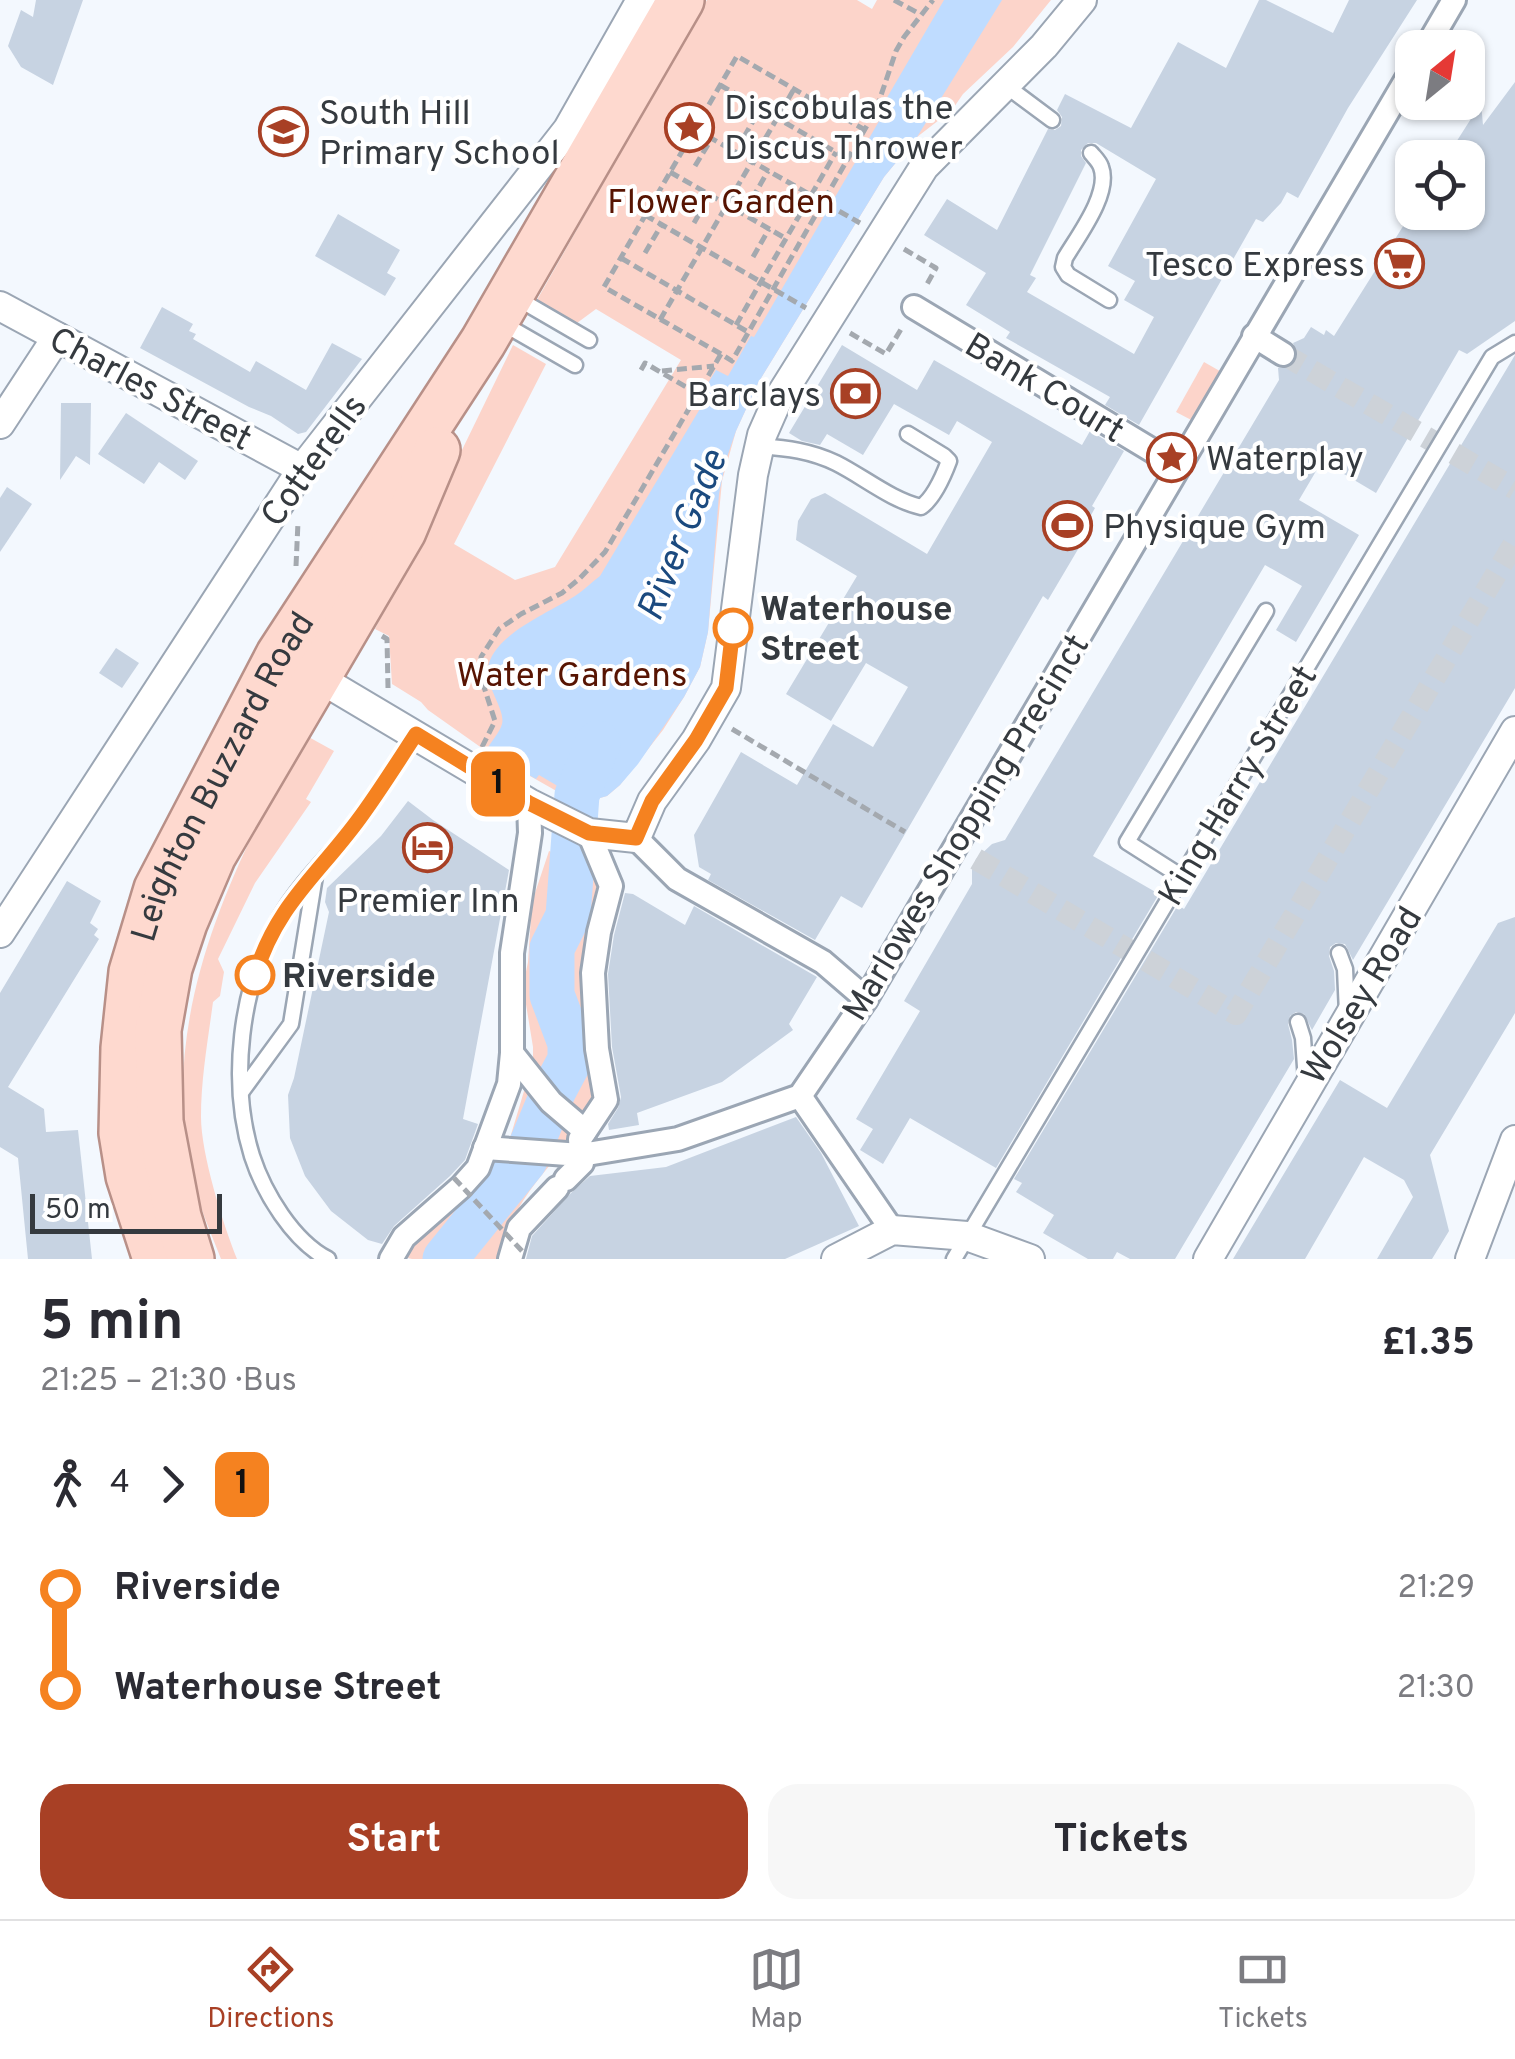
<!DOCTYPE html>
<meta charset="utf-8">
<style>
body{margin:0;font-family:Overpass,sans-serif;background:#f7f7f7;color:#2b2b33;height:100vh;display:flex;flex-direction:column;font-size:38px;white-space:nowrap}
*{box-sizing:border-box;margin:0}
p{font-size:32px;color:#7c7c81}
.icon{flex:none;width:55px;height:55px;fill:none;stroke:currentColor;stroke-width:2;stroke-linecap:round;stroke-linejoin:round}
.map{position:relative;height:1259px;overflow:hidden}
.drawer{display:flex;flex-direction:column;background:#fff;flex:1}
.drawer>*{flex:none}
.badge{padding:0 20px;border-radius:15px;font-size:35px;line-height:65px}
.needle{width:65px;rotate:30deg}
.fabs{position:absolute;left:1395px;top:30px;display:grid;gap:20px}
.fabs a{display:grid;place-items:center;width:90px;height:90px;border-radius:20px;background:#fff;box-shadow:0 2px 8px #0004;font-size:50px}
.scale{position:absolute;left:30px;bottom:25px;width:192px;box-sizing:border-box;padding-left:10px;border:5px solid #353a3f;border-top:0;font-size:28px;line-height:35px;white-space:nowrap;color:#353a3f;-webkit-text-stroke:8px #fff;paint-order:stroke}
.map>.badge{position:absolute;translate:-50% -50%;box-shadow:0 0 0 5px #fff}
.legs{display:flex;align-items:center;gap:15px;height:110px;padding:0 40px;font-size:32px}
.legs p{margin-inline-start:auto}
.head{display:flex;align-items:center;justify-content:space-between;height:170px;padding:0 40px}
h1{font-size:55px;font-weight:700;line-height:75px}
.button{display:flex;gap:20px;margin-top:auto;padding:20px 40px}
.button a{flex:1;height:115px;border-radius:30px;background:#a84025;color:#fff;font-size:40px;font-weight:700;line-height:115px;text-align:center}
.button a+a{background:#f7f7f7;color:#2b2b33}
ul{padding:0 40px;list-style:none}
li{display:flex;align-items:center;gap:35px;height:100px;font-size:38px}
li i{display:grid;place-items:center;width:15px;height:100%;margin:0 12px;background:currentColor}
li i::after{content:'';width:25px;height:25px;margin:-12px;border:8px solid;border-radius:50%;background:#fff}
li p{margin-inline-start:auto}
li:first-child i{background:linear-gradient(#0000 50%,currentColor 0)}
li:last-child i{background:linear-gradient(currentColor 50%,#0000 0)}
.menu{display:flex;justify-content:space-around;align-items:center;height:140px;border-top:2px solid #e1e1e2;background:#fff;font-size:28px;color:#7c7c81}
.menu a{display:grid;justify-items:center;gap:5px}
.menu .selected{color:#a84025}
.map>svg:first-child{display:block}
.green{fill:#fcd4ca}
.water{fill:#bfdcff}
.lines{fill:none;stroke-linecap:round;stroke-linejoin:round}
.river{stroke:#bfdcff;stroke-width:45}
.building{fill:#c7d3e2;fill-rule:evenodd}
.pedestrian-tunnel{stroke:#cdd2d8;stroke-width:22;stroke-dasharray:22 11;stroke-linecap:butt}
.service-casing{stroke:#9ba6b4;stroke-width:19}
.pedestrian-casing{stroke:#9ba6b4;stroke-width:28}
.minor-casing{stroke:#9ba6b4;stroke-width:32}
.primary-casing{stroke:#b89088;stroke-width:50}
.path{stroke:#a4a9af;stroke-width:5;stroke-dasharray:10 5;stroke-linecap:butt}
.service{stroke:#fff;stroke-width:14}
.pedestrian{stroke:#fff;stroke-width:22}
.minor{stroke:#fff;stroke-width:28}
.primary{stroke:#fed9cf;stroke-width:45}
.path-bridge{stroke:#a4a9af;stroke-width:5;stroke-dasharray:10 5;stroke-linecap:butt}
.line-1-casing{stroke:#fff;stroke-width:22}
.line-1{stroke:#f58220;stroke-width:15}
.stop-1-dot{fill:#fff;stroke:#f58220;stroke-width:5}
.labels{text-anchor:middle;stroke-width:8;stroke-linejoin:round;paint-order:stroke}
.poi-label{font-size:35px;fill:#353a3f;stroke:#fff;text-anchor:start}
.park-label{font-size:35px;fill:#571402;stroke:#fff}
.street-label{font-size:35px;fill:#353a3f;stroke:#fff}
.stop-label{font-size:35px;font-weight:bold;fill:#353a3f;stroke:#fff;text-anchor:start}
.water-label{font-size:38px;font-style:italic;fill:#1b4a7f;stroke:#fff}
</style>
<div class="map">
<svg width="1515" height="1259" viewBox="0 0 1515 1259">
<rect width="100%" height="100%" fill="#f3f8fe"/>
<g class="green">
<polygon points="707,0 857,0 872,9 877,0 1051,0 1013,47 963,94 952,110 917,137 884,177 758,383 736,431 722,481 708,632 700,667 684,697 663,730 620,785 607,796 593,800 567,797 486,751 428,710 421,702 392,684 389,636 375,629 513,345 546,364 454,544 515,580 555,567 681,360 596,309 577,323 537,300"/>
<polygon points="1204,362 1225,374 1197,423 1176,412"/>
<path d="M305,735L334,751L306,799L311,802L255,883L218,959L224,972L220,996L213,1002C208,1040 201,1078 201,1117C201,1154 223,1224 237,1259H221C209,1228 195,1197 189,1164C161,1010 232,866 305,735Z"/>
<path d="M549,851L567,858L598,880C587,925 581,971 584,1017C585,1042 598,1078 591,1100C572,1158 503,1195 505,1259H412L408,1258V1253L426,1233L482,1188L492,1177L510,1138L533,1061V1047L523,986L528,962L532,902Z"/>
</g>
<path class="water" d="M944,0H1002L917,137L884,177L758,383L736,431L726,460L719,494L708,632L700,667L684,697L638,764L620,785L607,796L593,800H583L567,797L559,793L561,788L539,775L536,779L486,751C490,743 500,732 502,724C506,708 482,684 489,663C498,633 550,612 575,596C584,590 592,582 600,576L707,397L702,393L716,370L728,376L751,336L754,337L882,116L878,113Z"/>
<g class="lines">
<polyline class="river" points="445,1259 525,1160 554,1090 570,1060 570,1043 552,995 552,948 568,916 577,795 598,743"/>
</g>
<g class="building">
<polygon points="36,0 83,0 53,85 21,67 8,46 21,10 33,17"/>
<path d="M1259,0H1266L1333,33L1349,0H1417L1348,108L1298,198L1287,192L1281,203L1263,222L1256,219L1139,425L1105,405L1110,397L1006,338L1010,332L966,305L986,273L924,235L947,199L997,230L1048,129L1055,130L1061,126L1062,117L1057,110L1065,94L1131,128L1178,42L1226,68ZM1088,143H1096L1156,179L1108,266L1135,281L1124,300L1154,317L1134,354L1027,292L1036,278L1030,275L1086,163L1081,156V150Z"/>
<polygon points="1515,82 1515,321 1467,354 1459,350 1376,493 1322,461 1299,500 1359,535 1296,642 1276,630 1302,586 1265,565 1093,856 1159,894 996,1168 910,1118 883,1164 860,1150 873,1129 856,1119 920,1011 904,1001 972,884 972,870 976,859 992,844 1005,840 1279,380 1278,368 1289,368 1296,361 1298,354 1293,343 1304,338 1311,327 1324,335 1326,330 1334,336 1412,212 1468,212 1468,158 1446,158 1481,103 1483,125"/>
<polygon points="338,214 400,250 387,273 396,278 385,296 315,256"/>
<polygon points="162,307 193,324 189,331 196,334 193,339 250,372 256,361 306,390 332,343 362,359 306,432 298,434 271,416 249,407 140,348"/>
<polygon points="842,345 917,390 934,360 1082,445 1090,431 1124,451 1092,506 1095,508 1085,526 1090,529 1048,600 1043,596 862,908 841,896 815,940 708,880 711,874 699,867 694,835 741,752 797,785 833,724 873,747 908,687 866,663 831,721 786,694 857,576 796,540 798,521 811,499 825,493 927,554 992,442 957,421 949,435 894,404 863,455 827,434 820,445 802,441 789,433"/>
<polygon points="1515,355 1515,688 1353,960 1345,944 1336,943 1330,947 1329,956 1334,971 1335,990 1312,1030 1304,1014 1296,1012 1290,1016 1288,1024 1292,1040 1294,1059 1175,1259 1130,1259 1117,1252 1113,1259 1088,1259 1043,1233 1054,1215 1016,1192 1022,1183 1014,1179 1178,905 1184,909"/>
<polygon points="61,403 91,403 90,465 76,456 60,480"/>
<polygon points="126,413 198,461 185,480 159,462 144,484 98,454"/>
<polygon points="7,487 32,504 0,552 0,498"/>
<polygon points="116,648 139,663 122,688 99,673"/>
<polygon points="408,801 433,820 509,870 463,1119 478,1124 465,1160 450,1176 394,1226 382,1244 368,1240 331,1211 305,1176 290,1138 288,1095 294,1078 329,912 325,902 327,888 381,836"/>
<polygon points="67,881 101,901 90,923 98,929 94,935 99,939 8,1087 44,1109 46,1132 78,1130 92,1259 28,1259 18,1158 0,1147 0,993"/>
<polygon points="625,893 633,894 685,925 694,906 817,977 789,1024 793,1030 722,1082 637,1113 639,1125 609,1130 608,1124 618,1108 621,1097 612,1047 608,974 614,935"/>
<polygon points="1515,917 1515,1013 1430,1155 1449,1231 1432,1259 1377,1259 1413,1197 1404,1180 1364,1157 1305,1259 1233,1259 1340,1080 1387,1108 1498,923"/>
<polygon points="796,1117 821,1153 859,1226 785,1259 526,1259 532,1236 571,1193 590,1176 666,1167"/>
</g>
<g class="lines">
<g class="pedestrian-tunnel">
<polyline points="1283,354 1515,489"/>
<polyline points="976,859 1236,1014 1515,542"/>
</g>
<defs>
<g id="service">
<polyline points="1005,85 1052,120"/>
<path d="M1091,153C1095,158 1099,161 1101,167C1111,193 1078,236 1065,258L1063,267L1068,275L1109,300"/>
<polyline points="515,297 589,340"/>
<polyline points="502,323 575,365"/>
<path d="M759,446C787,448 811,451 836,463C864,477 891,500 921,507C934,498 943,477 949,461L944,456L908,434"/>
<polyline points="1182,877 1127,842 1266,611"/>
<polyline points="1339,953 1345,969 1347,1013"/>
<polyline points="1298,1022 1303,1038 1306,1081"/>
<polyline points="242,1091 291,1024 316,870"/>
<path d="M328,1259C293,1241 264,1193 252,1156C229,1082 240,986 279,919C299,884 330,855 356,824C378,796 396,764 415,735"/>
<polyline points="954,1259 1492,357 1515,343"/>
</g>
<g id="pedestrian">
<polyline points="1426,48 1454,0"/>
<polyline points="914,307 1178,466"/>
<polyline points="1254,336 1283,354"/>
<polyline points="589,833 611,886 599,932 593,973 597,1049 606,1100 580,1139 581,1155 678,1139 800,1096 866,999 1412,70"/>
<polyline points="636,838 677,879 823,962 866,999"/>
<polyline points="512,1053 551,1102 585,1131"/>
<polyline points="800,1096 892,1230"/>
<polyline points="485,1148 581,1155 582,1163 566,1179"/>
<polyline points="391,1259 404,1237 461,1187 478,1168 509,1084 512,1053 512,953 530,833 529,803"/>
<polyline points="510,1259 519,1228 557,1188"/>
</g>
<g id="minor">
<polyline points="0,306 302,469"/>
<polyline points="0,424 57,337"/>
<polyline points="307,671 529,803 589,833 636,838 652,801 696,740 726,688 753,475 762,435 777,401 924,167 1044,46 1082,0"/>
<polyline points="0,933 302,469 568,129 641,0"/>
<polyline points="836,1259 892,1230 967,1236 1030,1259"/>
<polyline points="1208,1259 1515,731"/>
<polyline points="1470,1259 1515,1140"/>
</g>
<g id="primary">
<path id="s1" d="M156,1259L129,1176L122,1133L124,1048L132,972L157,889L279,655L483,342L681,0"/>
<polyline points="191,1259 178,1217 160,1122 158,1030 169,968 184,923 213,855 403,531 437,450"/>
</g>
</defs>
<use href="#service" class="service-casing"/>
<use href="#pedestrian" class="pedestrian-casing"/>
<use href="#minor" class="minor-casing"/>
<use href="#primary" class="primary-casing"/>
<g class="path">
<polyline points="894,0 920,14"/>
<polyline points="720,85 848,159"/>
<polyline points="695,129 823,202 876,110 896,51 904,37 933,0"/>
<polyline points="744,137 760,109"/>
<polyline points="695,166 712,138"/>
<polyline points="670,172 785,238"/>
<polyline points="752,199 768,171"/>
<polyline points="645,215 806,308"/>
<polyline points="694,223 710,195"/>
<polyline points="904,249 936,268 926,286"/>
<polyline points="645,253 662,224"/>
<polyline points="753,257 769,229"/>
<polyline points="621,258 748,332"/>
<polyline points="660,320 794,89"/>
<polyline points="736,325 836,152"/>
<polyline points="850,333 886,354 903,326"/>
<polyline points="721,354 604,287 737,56 865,130"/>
<polyline points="641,370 645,363 698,394"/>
<polyline points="662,371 714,366"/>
<polyline points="296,566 298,522"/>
<polyline points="382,636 387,639 388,688"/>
<polyline points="732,729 905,832"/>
<polyline points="482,747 495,721 482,681 481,657 499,629 521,614 562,593 579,579 605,552 721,354 732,361 823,202 860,223"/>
</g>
<use href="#service" class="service"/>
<use href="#pedestrian" class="pedestrian"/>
<use href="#minor" class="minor"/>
<use href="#primary" class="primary"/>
<polyline class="path-bridge" points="454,1178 522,1251"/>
</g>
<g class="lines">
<defs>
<path id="line-1" d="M255,975C277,904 318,875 359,819C379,792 397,763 416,734L529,803L589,833L636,838L652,801L696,740L726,688L733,628"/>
</defs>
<use href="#line-1" class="line-1-casing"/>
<use href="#line-1" class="line-1"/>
</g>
<defs>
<symbol id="sight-ring" viewBox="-11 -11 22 22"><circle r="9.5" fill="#fff" stroke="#a84025" stroke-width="1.5"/><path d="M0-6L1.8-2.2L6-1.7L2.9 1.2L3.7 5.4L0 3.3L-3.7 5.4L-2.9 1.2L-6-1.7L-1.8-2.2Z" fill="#a84025"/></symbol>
<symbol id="school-ring" viewBox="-11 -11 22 22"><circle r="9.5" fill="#fff" stroke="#a84025" stroke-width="1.5"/><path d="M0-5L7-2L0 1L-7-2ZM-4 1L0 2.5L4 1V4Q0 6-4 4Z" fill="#a84025"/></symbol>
<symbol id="supermarket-ring" viewBox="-11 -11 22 22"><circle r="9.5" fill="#fff" stroke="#a84025" stroke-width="1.5"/><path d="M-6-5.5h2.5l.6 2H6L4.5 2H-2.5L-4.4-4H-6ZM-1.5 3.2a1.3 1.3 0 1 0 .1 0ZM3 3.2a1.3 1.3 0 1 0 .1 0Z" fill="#a84025"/></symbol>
<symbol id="bank-ring" viewBox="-11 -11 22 22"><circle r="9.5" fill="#fff" stroke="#a84025" stroke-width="1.5"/><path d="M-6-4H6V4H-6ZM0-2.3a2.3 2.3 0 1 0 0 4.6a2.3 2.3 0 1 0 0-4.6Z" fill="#a84025"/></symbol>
<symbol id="stadium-ring" viewBox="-11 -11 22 22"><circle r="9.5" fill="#fff" stroke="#a84025" stroke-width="1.5"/><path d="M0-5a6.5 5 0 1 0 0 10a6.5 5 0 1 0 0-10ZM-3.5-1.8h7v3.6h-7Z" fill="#a84025"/></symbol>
<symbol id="hotel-ring" viewBox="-11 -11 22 22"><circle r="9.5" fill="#fff" stroke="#a84025" stroke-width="1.5"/><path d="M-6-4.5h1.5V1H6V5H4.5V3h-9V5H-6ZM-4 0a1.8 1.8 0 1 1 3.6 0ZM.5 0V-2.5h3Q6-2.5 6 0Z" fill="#a84025"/></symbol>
</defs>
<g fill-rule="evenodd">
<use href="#sight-ring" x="662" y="100" width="55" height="55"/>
<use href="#school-ring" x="256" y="104" width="55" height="55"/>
<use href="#supermarket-ring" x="1372" y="236" width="55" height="55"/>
<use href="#bank-ring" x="828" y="366" width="55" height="55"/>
<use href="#sight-ring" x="1144" y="430" width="55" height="55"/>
<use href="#stadium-ring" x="1040" y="498" width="55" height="55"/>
<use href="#hotel-ring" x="400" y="820" width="55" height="55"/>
</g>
<g class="stop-1-dot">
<circle cx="733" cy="628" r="18"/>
<circle cx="255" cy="975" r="18"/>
</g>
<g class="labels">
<g class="poi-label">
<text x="724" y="119">Discobulas the<tspan x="724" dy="40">Discus Thrower</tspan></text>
<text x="319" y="124">South Hill<tspan x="319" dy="40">Primary School</tspan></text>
<text x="1365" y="276" text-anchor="end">Tesco Express</text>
<text x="821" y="406" text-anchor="end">Barclays</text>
<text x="1206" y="470">Waterplay</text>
<text x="1103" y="538">Physique Gym</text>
<text x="428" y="912" text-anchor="middle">Premier Inn</text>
</g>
<g class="park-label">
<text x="721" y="213">Flower Garden</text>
<text x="572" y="686">Water Gardens</text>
</g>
<g class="street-label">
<text transform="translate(1045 387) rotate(31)" y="12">Bank Court</text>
<text transform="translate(151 388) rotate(28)" y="12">Charles Street</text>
<text transform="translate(313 460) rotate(-54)" y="12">Cotterells</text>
<text dy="12" stroke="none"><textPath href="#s1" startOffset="508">Leighton Buzzard Road</textPath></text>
<text transform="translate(1237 785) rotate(-59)" y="12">King Harry Street</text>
<text transform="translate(965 827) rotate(-59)" y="12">Marlowes Shopping Precinct</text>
<text transform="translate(1361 995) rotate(-59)" y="12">Wolsey Road</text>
</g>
<g class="stop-label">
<text x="760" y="620">Waterhouse<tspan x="760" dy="40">Street</tspan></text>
<text x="282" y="987">Riverside</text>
</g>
<g class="water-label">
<text transform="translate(681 535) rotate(-68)" y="13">River Gade</text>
</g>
</g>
</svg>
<div class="fabs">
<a><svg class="needle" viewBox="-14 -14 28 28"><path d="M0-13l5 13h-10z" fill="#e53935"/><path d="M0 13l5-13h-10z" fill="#7c7c81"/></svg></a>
<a><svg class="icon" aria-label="locate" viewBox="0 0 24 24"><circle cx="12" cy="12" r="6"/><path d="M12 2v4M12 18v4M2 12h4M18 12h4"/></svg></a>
</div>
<div class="scale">50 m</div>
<b class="badge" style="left:498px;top:784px;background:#f58220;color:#111">1</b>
</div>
<section class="drawer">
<div class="head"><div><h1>5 min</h1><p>21:25 – 21:30 · Bus</p></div><b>£1.35</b></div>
<div class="legs"><svg class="icon" aria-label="walk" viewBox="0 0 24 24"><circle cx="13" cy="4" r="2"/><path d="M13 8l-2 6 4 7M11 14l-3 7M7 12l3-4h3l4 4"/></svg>4<svg class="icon" aria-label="forward" viewBox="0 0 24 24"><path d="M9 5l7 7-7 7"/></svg><b class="badge" style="background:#f58220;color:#111">1</b></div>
<ul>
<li><i style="color:#f58220"></i><b>Riverside</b><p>21:29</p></li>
<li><i style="color:#f58220"></i><b>Waterhouse Street</b><p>21:30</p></li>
</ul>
<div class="button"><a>Start</a><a>Tickets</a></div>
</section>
<nav class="menu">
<a class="selected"><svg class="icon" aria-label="directions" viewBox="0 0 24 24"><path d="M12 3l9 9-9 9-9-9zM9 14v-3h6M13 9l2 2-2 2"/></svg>Directions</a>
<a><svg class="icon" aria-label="map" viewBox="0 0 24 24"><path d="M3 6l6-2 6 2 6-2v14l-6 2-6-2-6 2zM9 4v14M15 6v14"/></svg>Map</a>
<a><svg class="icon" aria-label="tickets" viewBox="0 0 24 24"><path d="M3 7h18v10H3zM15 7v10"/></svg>Tickets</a>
</nav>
